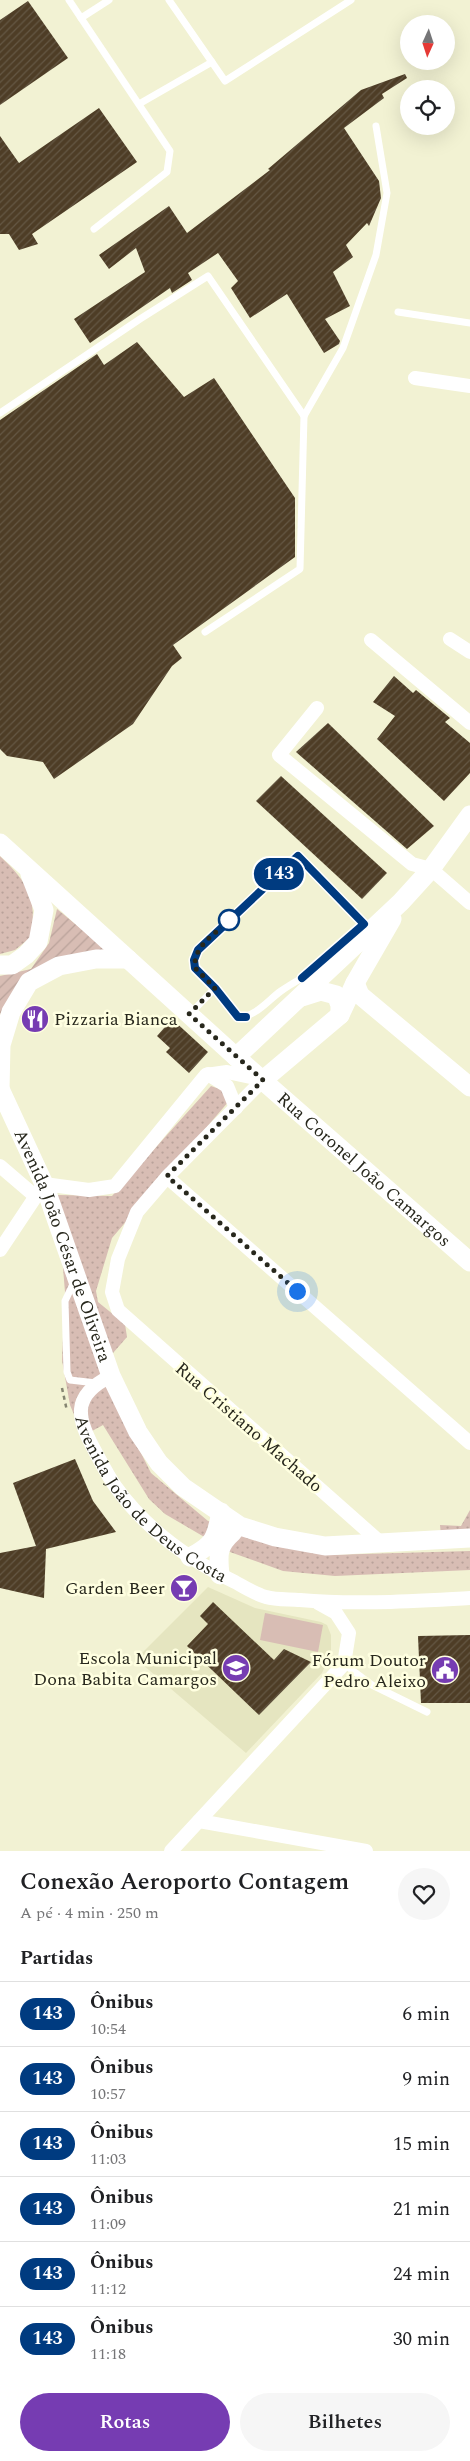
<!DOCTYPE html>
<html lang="pt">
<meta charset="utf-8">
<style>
body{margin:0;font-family:Spectral,serif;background:#f6f6f6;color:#202124;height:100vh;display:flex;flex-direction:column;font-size:19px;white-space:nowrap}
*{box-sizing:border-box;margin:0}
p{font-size:16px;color:#757577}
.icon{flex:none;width:28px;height:28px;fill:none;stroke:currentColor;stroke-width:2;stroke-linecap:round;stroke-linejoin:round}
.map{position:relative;height:1851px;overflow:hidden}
.details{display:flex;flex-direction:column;background:#fff;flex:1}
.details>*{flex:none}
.badge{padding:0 10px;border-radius:16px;font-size:18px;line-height:32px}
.needle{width:32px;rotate:183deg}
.controls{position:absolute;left:400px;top:15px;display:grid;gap:10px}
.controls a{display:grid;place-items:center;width:55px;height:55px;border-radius:50%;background:#fff;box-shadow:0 5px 20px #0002;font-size:25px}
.you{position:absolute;width:25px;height:25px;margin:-12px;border:4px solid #fff;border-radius:50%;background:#1a73e8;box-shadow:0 0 0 8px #1a73e833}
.map>.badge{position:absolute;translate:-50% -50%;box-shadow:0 0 0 2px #fff}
h2{padding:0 20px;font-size:19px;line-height:45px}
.round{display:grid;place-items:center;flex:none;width:52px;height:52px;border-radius:26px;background:#f6f6f6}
.overview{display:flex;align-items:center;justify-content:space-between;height:85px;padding:0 20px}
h1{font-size:24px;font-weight:600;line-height:38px}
.cta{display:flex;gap:10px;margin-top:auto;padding:10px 20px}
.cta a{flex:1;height:58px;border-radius:30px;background:#763cb2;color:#fff;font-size:20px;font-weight:600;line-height:58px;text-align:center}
.cta a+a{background:#f6f6f6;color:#202124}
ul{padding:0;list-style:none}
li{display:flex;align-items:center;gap:15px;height:65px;padding:0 20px;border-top:1px solid #e0e0e0}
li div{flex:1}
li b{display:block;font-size:19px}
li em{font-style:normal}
li .badge{min-width:55px;font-weight:700;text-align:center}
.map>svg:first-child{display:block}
.built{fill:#e5e5c0}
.grass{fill:#d8bdb4}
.park{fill:url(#park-dots)}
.garden{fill:url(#garden-furrows)}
.building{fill:url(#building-hatch)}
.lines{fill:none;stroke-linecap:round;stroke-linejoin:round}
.path{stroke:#858571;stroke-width:2.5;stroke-dasharray:4 4;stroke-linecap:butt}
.lane{stroke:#fff;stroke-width:7}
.street{stroke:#fff;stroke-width:14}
.secondary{stroke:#fff;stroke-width:19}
.line-casing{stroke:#fff;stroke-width:11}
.line{stroke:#003b80;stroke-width:8}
.walk{stroke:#27271c;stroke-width:5;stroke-dasharray:0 9}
.stop-dot{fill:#fff;stroke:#003b80;stroke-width:2.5}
.labels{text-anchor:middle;stroke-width:5;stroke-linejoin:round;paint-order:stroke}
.poi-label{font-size:18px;fill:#27271c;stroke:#ffffe0;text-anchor:end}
.street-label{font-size:18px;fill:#27271c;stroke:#ffffe0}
</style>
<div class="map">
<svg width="470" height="1851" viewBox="0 0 470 1851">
<defs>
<pattern id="park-dots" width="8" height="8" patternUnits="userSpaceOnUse" patternTransform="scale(1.25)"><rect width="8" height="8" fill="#d8bdb4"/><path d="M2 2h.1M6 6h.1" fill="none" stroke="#b9a29a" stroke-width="1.8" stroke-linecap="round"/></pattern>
<pattern id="garden-furrows" width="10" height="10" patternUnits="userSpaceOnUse" patternTransform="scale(1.25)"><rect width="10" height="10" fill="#d8bdb4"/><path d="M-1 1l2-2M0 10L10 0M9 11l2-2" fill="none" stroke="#b9a29a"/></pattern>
<pattern id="building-hatch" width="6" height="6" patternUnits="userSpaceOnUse" patternTransform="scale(1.25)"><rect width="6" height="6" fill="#4e3d26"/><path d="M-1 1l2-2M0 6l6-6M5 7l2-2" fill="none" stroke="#645744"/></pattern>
</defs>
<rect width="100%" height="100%" fill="#f2f2d3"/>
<polygon class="built" points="208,1587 255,1608 321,1622 327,1625 331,1635 331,1653 322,1673 246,1753 136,1659"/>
<polygon class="grass" points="265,1613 323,1625 318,1652 260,1640"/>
<g class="park">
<path d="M0,856C28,883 37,897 31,937L15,950L0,954Z"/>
<polygon points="211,1086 222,1090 229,1101 112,1238 96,1291 98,1302 125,1324 127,1337 99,1369 151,1473 208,1521 327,1555 470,1551 470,1570 335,1576 283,1571 230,1552 165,1514 149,1499 103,1425 83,1436 70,1405 62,1360 65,1292 57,1195 112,1196"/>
<polygon points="470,1510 470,1533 441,1536 440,1525 461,1526"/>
</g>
<polygon class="garden" points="57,909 107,950 33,972 4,1006 0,1015 0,976 31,969 49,943"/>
<g class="building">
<polygon points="28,1 68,58 0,105 0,20"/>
<polygon points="405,74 407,78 382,94 384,98 344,128 379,181 381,198 369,226 367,223 346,245 353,257 333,272 350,306 325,319 340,341 339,344 324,353 287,294 250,318 231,288 238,281 218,253 188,273 192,280 172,293 170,288 90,343 74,319 145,272 136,248 109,269 99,255 169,206 187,233 270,170 268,169 361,90"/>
<polygon points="99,108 137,162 32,234 38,244 19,250 9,234 0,234 0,136 19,163"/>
<polygon points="137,342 184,397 214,378 295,498 295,557 173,645 182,658 172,666 133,724 54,779 43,762 7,756 0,749 0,420 97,354 104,365"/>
<polygon points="394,676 413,693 416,690 450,718 445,722 470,743 470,773 444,801 377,739 395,716 373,702"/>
<polygon points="328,723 434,826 407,849 296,752"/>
<polygon points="281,776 387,873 362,899 256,801"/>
<polygon points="172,1019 208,1052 189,1073 166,1052 170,1048 157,1036"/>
<polygon points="75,1459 93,1501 116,1532 46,1549 44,1598 0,1588 0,1553 36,1546 13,1483"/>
<polygon points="213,1602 274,1660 284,1649 311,1662 259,1715 187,1646 208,1624 200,1616"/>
<polygon points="470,1635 470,1703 421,1703 418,1636"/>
</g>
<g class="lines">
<polyline class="path" points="62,1388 67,1411"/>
<g class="lane">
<polyline points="69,0 170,151 167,172 94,229"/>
<polyline points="169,0 225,81 351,0"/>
<polyline points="81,18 109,0"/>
<polyline points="139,104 212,62"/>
<polyline points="398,312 470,323"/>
<polyline points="0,413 140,319 208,276 304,416"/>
<polyline points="205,632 300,569 304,416 343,348 376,255 387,193 376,126"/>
<path d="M302,978L364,924L298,856L198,949L195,968L215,988L238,1017C256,1017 268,1000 281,991C288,986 295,982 302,978L312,982"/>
<polyline points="190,1014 215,988"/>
<polyline points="74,1282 65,1301 67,1372 70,1380 96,1383"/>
<polyline points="344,1664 372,1685 427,1712"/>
</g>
<g class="street">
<polyline points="415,378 470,386"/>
<polyline points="450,639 470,652"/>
<polyline points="371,640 470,723"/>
<polyline points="317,708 279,755 412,864 431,869 470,903"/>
<polyline points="208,1074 227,1086 236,1108"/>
<polyline points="263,1080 167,1177 137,1212 118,1259 112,1292 118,1310 381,1543"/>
<polyline points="0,1166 35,1196"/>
<polyline points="167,1177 470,1443"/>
<polyline points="0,1250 44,1184 89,1190 115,1186 206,1075 227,1072 260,1079"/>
<path id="s1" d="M111,1376C70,1396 77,1419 96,1453C102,1464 108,1476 115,1486C145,1528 189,1560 235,1582C244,1587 255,1594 266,1597C276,1600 289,1599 300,1600C356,1605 413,1601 470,1598"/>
<polyline points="199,1821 366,1851"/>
<polyline points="171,1851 344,1664 349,1633 336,1613 318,1603"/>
</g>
<g class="secondary">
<path id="s2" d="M0,843L236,1057L470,1262"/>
<polyline points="0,965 12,965 26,955 38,942 44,910 30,874"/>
<polyline points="355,983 360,995 470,1087"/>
<polyline points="302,997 321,991 336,995 340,1005 340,1015"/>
<polyline points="236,1057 401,902 431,869 470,815"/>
<polyline points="263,1080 340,1015 355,983 392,919"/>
<path id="s3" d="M0,1089L44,1184L111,1376L138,1432L159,1463L183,1487L240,1526L275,1537L325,1546L470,1538"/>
<polyline points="0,1089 1,1045 11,1012 29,982 59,966 96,959 128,959"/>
<path d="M190,1557C214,1545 216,1538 221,1512"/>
<path d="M220,1575C218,1555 217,1546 233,1532"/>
</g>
</g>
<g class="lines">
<defs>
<polyline id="line" points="246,1017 238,1017 215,988 195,968 194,960 198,950 298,856 364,924 302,978"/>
</defs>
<use href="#line" class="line-casing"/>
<use href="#line" class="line"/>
<path class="walk" d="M229,920C215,935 193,945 195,968L215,988L189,1014L263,1080L167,1176L297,1291"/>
</g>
<defs>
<symbol id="restaurant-disc" viewBox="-11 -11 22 22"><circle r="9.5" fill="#763cb2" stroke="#ffffe0"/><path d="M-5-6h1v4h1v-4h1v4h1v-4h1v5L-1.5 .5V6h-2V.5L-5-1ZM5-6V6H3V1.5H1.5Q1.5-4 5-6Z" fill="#fff"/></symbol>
<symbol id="bar-disc" viewBox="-11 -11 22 22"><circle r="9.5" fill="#763cb2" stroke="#ffffe0"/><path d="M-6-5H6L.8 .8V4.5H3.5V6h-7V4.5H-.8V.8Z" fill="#fff"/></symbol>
<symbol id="school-disc" viewBox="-11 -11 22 22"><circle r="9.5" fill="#763cb2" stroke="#ffffe0"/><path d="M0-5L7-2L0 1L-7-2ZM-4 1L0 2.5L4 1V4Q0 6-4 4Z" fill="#fff"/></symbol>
<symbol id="civic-disc" viewBox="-11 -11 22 22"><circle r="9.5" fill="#763cb2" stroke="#ffffe0"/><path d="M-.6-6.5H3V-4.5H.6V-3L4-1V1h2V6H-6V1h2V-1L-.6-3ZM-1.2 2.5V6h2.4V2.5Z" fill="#fff"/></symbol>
</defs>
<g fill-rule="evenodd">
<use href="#restaurant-disc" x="19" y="1003" width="32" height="32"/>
<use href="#bar-disc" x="168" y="1572" width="32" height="32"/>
<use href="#school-disc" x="220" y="1652" width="32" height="32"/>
<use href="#civic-disc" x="429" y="1654" width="32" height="32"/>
</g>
<circle class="stop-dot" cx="229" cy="920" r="10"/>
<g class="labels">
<g class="poi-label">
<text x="54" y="1025" text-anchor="start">Pizzaria Bianca</text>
<text x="165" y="1594">Garden Beer</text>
<text x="217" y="1664">Escola Municipal<tspan x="217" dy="21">Dona Babita Camargos</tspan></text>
<text x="426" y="1666">Fórum Doutor<tspan x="426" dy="21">Pedro Aleixo</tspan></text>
</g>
<g class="street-label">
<text dy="6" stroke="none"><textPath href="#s2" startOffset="489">Rua Coronel João Camargos</textPath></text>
<text dy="6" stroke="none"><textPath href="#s3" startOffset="169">Avenida João César de Oliveira</textPath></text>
<text transform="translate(249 1427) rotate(41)" y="6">Rua Cristiano Machado</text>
<text dy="6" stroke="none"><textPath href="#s1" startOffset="165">Avenida João de Deus Costa</textPath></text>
</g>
</g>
</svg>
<div class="controls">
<a><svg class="needle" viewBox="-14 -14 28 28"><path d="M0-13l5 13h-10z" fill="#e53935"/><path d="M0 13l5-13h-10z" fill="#757577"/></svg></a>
<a><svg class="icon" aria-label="locate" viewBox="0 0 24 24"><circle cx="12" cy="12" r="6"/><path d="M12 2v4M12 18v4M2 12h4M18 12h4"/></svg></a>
</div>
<div class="you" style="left:297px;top:1291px"></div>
<b class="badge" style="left:279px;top:874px;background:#003b80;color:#fff">143</b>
</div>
<section class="details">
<div class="overview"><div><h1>Conexão Aeroporto Contagem</h1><p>A pé · 4 min · 250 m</p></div><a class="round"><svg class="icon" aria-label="heart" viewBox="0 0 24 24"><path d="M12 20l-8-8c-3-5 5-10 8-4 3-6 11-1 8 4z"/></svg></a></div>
<h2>Partidas</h2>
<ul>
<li><span class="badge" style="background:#003b80;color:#fff">143</span><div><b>Ônibus</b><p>10:54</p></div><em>6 min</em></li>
<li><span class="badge" style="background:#003b80;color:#fff">143</span><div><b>Ônibus</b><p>10:57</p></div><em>9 min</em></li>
<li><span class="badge" style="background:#003b80;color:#fff">143</span><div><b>Ônibus</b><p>11:03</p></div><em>15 min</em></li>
<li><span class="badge" style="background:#003b80;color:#fff">143</span><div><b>Ônibus</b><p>11:09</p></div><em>21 min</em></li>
<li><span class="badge" style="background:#003b80;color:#fff">143</span><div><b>Ônibus</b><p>11:12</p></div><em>24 min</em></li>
<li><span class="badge" style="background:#003b80;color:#fff">143</span><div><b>Ônibus</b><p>11:18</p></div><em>30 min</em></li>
</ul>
<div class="cta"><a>Rotas</a><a>Bilhetes</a></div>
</section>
